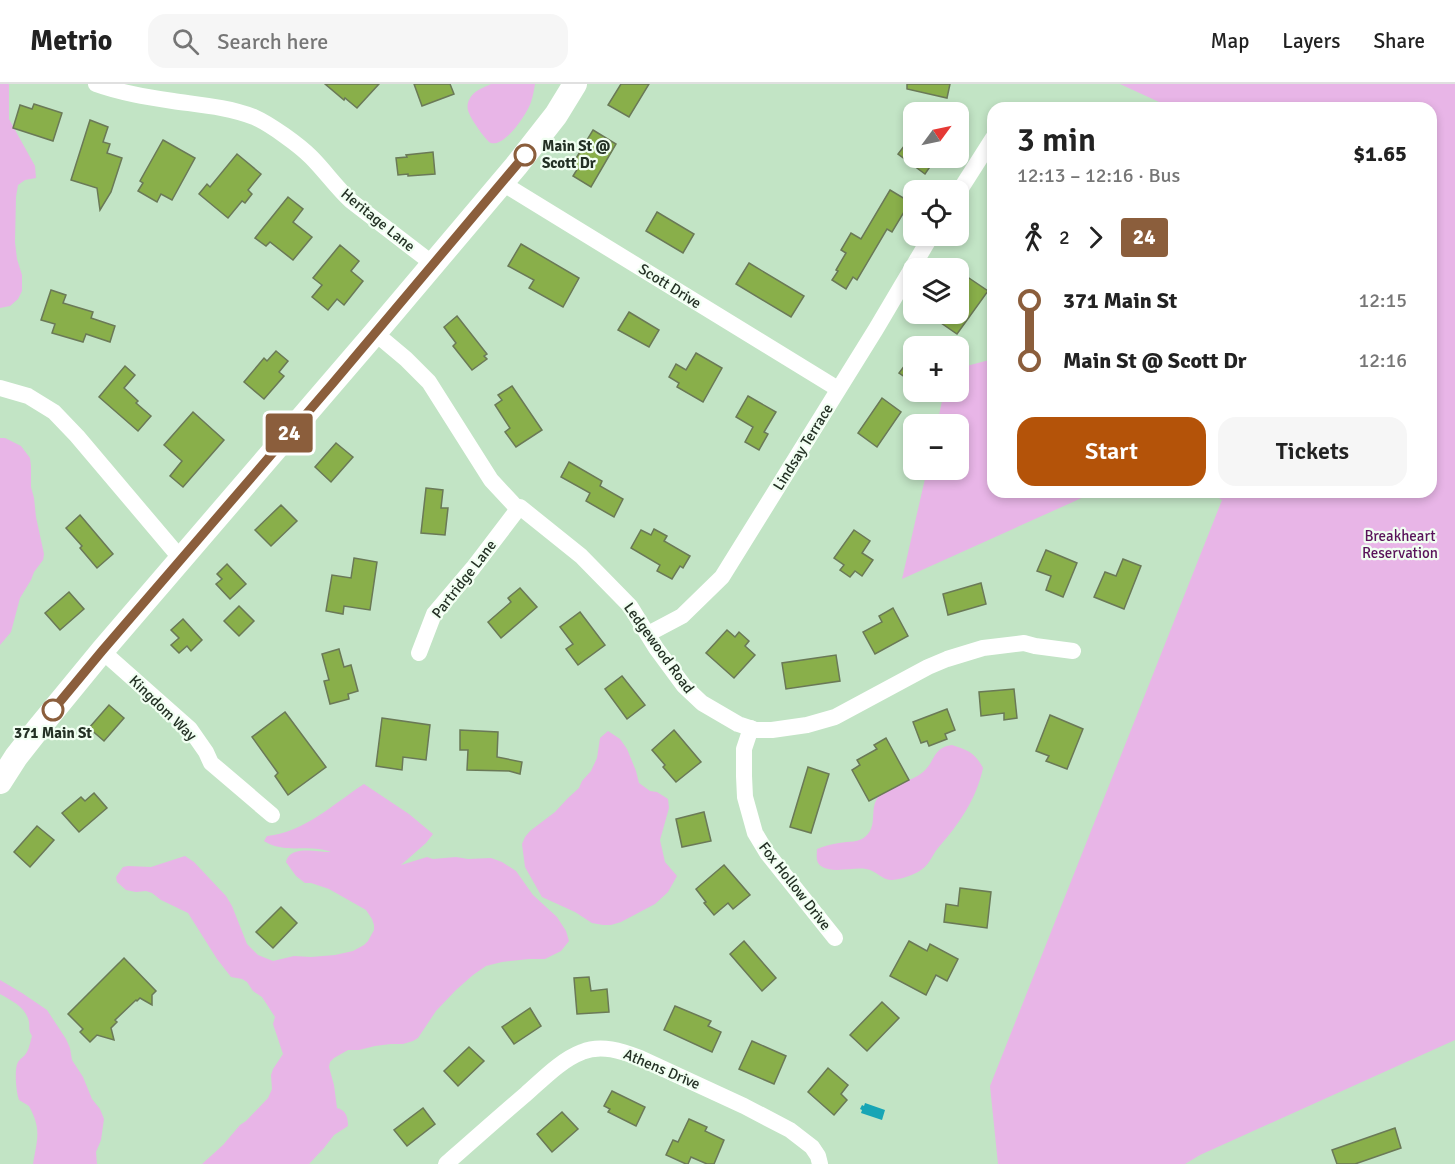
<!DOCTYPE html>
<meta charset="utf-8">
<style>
body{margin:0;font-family:Signika,sans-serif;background:#f6f6f6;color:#222;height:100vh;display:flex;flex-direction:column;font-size:22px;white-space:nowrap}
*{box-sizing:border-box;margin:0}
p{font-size:20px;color:#767676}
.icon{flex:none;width:33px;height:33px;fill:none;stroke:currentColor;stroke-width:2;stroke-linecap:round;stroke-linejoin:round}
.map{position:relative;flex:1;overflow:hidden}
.drawer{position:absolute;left:987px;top:18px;width:450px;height:396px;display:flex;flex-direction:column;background:#fff;border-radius:18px;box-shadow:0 3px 9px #0003}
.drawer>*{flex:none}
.badge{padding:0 12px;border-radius:4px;font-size:21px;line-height:39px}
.needle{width:39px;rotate:57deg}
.tools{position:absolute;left:903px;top:18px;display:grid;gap:12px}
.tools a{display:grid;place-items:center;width:66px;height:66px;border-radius:12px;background:#fff;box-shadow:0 3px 9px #0003;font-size:30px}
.map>.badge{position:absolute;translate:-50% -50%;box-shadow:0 0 0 3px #fff}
.legs{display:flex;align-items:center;gap:9px;height:66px;padding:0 30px;font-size:20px}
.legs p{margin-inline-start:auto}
.headline{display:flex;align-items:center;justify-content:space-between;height:102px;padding:0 30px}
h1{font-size:33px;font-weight:600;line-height:45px}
.action{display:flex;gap:12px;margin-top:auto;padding:12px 30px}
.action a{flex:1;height:69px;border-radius:18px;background:#b45309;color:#fff;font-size:24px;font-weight:600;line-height:69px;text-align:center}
.action a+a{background:#f6f6f6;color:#222}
ul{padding:0 30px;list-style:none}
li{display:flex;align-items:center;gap:21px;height:60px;font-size:22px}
li i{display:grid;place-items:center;width:9px;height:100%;margin:0 8px;background:currentColor}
li i::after{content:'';width:15px;height:15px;margin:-8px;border:4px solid;border-radius:50%;background:#fff}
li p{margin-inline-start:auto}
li:first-child i{background:linear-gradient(#0000 50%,currentColor 0)}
li:last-child i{background:linear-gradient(currentColor 50%,#0000 0)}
header{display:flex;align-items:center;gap:36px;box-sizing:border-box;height:84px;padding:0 30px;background:#fff;border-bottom:2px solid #e0e0e0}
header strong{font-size:28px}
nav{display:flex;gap:33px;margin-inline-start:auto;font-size:21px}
.search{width:420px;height:54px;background:#f6f6f6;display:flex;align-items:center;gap:15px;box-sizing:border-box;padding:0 21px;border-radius:18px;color:#767676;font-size:22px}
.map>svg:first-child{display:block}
.green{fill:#e8b5e7}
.water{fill:#18a5b5}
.building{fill:#89af4a;stroke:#6a7957;stroke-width:1.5}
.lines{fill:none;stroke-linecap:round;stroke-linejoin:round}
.street{stroke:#fff;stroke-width:16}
.secondary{stroke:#fff;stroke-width:24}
.line-1-casing{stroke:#fff;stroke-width:14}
.line-1{stroke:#8b5e3c;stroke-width:9}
.stop-1-dot{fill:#fff;stroke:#8b5e3c;stroke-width:3}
.labels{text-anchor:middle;stroke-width:4.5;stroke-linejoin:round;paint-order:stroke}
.stop-label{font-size:15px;font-weight:bold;fill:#243125;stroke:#f1fff2;text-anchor:start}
.street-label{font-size:15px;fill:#243125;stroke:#f1fff2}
.park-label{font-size:15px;fill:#59125a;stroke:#f1fff2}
</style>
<header>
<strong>Metrio</strong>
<div class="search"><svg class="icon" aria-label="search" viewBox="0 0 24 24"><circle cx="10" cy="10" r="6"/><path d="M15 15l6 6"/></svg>Search here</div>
<nav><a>Map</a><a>Layers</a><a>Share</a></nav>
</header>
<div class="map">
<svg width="1455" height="1080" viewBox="0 0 1455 1080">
<rect width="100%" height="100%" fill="#c2e4c5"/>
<g class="green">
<polygon points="0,0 9,0 9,35 35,82 36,94 25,96 18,101 16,113 15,158 17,175 22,191 22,207 18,215 10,222 0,224"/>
<path d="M491,0H535C534,6 533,12 531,18C527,30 505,63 491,59C486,57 471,35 469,29C467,25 467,20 469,16C474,6 483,4 491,0Z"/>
<polygon points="1120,0 1455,0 1455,956 1200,1071 1185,1080 998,1080 990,1002 1222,416 1209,408 1431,408 1431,24 1172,24"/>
<polygon points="993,275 993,408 1095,408 902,495 927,386 958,386 958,340 937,340 944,308 958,308 959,284"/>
<polygon points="0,354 5,354 21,362 30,374 31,382 31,403 34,414 36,433 44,470 43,476 34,488 31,496 20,514 11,548 0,561"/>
<polygon points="608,647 620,655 627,665 636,687 639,699 650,707 657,708 668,715 669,724 660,756 665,778 677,792 668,808 655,820 621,838 611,841 603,841 592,839 575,828 542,813 525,783 522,760 525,753 530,747 555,728 568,714 579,704 582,697 591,687 597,674 600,654"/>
<path d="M952,661C968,666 975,669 983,684C976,716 959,740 938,764C931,773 929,782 918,788C910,792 899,796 891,796C882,796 876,786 866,785C853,783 832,790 821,782C815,778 817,770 817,765C824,762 832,760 839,759C849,757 859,759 866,752C878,741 869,726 878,713C889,700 910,699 923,688C936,677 932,664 952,661Z"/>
<path d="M364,700L409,730L433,750L426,759L401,781L427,773L433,775L456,773L468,775L491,774L502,778L516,787L533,811L557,833L566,847L569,857L561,867L545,875H529L502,878L486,882L473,891L456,906L436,927L418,954L413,957L403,960H391L375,962L359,966H348L334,974L330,978L329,983L334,1001L337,1024C346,1026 348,1033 348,1042L334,1051L324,1064L309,1080H202L223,1061L240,1041L246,1037L268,1014L272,1005L271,991L273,985L283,970L273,940L275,933L262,913L253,907L247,898L242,895L231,893L217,875L188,829L161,816L152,809L146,807L136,808L126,806L117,798L116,793L123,783L128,782L151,783L185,772L194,778L226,812L232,822L247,860L258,871L273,877L294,872L311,873L335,871L353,867L364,861L368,857L374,846V841L372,835L366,826L329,805L311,799H305L296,792L286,778C290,760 319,769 331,768C307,759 287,771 264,757L267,752C305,748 333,720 364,700Z"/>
<path d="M0,896L22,909L47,926L66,955L70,964L72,976L83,993L92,1015L100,1025L104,1035L101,1056L96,1068L97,1080H33C37,1055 42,1046 29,1022L19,1016C16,1008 14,985 18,978C21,974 22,974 25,971C29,966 30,959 32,952C28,946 30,944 29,938C26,923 12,917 0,910Z"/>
</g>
<polygon class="water" points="865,1019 885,1026 882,1036 861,1029 862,1026 860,1025 862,1021 864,1022"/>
<g class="building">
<polygon points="325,0 379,0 357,24 345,14 344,16"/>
<polygon points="414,0 450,0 454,10 422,22"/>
<polygon points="621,0 649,0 629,33 608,21"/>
<polygon points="907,0 950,0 947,14 907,5"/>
<polygon points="34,20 62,29 53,57 13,44 20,21 32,25"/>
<polygon points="90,36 108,43 103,58 110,60 107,69 122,74 111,108 100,126 97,104 71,96"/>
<polygon points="593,46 616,60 591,103 573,92 578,84 572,81"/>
<polygon points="914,49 914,74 936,74 925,90 898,70"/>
<polygon points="163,56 195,74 172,116 161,110 157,118 138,107 143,99 140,97"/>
<polygon points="433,68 435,90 408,92 408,90 398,91 396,74 407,73 406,71"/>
<polygon points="237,70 261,90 248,106 252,110 245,119 242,117 228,134 199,110 207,100 210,103"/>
<polygon points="890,106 910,118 892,148 887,145 857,196 853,193 846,205 832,196 838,187 836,186 846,169 841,166 851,149 861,155"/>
<polygon points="288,113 303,125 293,138 312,153 293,176 270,158 266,162 255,154"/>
<polygon points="657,128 694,150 683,169 646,147"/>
<polygon points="521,160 579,194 563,223 529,204 534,196 508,182"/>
<polygon points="340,161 359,177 351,187 363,197 344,221 337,215 328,226 312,213 322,201 313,194"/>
<polygon points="749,179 804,212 791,233 736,200"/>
<polygon points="966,192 988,207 957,250 928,230 958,230 958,202"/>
<polygon points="51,206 66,211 63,219 93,228 91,234 115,242 110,258 86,250 83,258 52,249 55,240 41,236"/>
<polygon points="629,228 659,246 649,263 618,246"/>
<polygon points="457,232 487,270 484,272 487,275 472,286 453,262 456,259 444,243"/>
<polygon points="276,267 288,277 279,288 284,292 264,315 244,298 264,274 267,277"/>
<polygon points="696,269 722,284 703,318 677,303 679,299 669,293 676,280 686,286"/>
<polygon points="914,269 914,299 899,289"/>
<polygon points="125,282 135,291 124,304 138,317 136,319 151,332 138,347 99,313"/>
<polygon points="512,302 542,346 516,363 505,348 510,344 495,321 502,316 498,311"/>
<polygon points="748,312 776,328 764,348 768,350 759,366 745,358 753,343 736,333"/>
<polygon points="882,314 901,328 877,363 858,349"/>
<polygon points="193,328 224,356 183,403 170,392 182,377 164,361"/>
<polygon points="336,359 353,373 331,398 315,383"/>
<polygon points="569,378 602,397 600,402 623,415 614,433 586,417 590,409 561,393"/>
<polygon points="426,404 443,406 441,424 448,424 445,451 421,449"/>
<polygon points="281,421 297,437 271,462 255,446"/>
<polygon points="80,431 113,470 97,484 80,464 82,462 66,444"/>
<polygon points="654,445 667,452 664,457 690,472 683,484 680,482 672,495 657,487 660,481 631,464 641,446 651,451"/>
<polygon points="854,446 870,457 862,469 873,476 862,492 855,487 850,493 840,486 844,481 834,474"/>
<polygon points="1046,466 1077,479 1063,513 1046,506 1051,492 1037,487"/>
<polygon points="354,474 377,478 370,526 344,522 343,530 326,527 332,491 351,494"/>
<polygon points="1123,475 1141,482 1124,525 1094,513 1105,488 1116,492"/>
<polygon points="227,480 246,500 230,515 216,500 222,495 217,490"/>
<polygon points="981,499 986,520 948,531 943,510"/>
<polygon points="520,504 537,523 501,554 488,538 511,518 508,514"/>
<polygon points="69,508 84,525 60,546 45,529"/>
<polygon points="239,522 254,537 239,552 224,537"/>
<polygon points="893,524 908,552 875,570 863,548 882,538 879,532"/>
<polygon points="580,528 605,561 578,581 566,565 573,560 560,543"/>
<polygon points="183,535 202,556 191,567 187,562 179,569 171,561 179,554 171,546"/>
<polygon points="727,546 735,553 739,548 749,557 745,562 755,571 734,594 706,569"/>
<polygon points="339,565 344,583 351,581 358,607 348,610 349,615 330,620 324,597 329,596 322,570"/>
<polygon points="836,571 840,597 786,605 782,579"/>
<polygon points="622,592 645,621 627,635 605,605"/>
<polygon points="1014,605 1017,634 1004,636 1004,629 981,632 979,608"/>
<polygon points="109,621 124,634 104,657 89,644"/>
<polygon points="947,625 955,646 945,650 947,655 929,662 927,657 921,659 913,638"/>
<polygon points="285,628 326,683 288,711 275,692 278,689 252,653"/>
<polygon points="1050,631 1083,645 1067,685 1046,677 1049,672 1036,667"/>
<polygon points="382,634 430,641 426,676 403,673 402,686 376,682"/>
<polygon points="460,646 498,648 497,673 522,678 520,690 509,687 467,686 468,666 460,666"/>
<polygon points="674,646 701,678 676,698 663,683 665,681 652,666"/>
<polygon points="886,654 909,696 869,717 852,686 860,681 857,676 877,665 874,661"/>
<polygon points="808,683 829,690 811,749 790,743"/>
<polygon points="94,709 107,724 79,748 62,729 81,713 85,717"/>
<polygon points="704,728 711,757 682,763 676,735"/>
<polygon points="37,742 54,756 30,783 14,768"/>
<polygon points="724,781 750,811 733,825 728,819 714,831 704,819 706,818 696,805"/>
<polygon points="960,804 991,808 987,844 944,838 946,820 958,822"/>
<polygon points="281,823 297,839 273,864 256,848"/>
<polygon points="744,857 776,894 762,907 730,870"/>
<polygon points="909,857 927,867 930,860 958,875 947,897 936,891 926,911 890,892"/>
<polygon points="124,874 156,907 152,911 152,921 140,914 137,917 136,916 115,936 117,938 111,944 114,956 97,951 90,958 80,948 83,945 68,930"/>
<polygon points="589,893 591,907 607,905 609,928 577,930 574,894"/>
<polygon points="882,918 899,934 867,967 850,951"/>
<polygon points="675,922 711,937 708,942 721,948 712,968 664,946"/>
<polygon points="530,924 541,942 514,960 502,943"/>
<polygon points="752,957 786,972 774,1000 739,985"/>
<polygon points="469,963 484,977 458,1002 444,987"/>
<polygon points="828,984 848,1001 841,1010 847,1016 834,1031 808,1008"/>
<polygon points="612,1007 645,1023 636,1042 608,1028 610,1025 604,1022"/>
<polygon points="423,1024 435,1040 407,1062 394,1046"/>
<polygon points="562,1028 578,1045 552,1068 537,1050"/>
<polygon points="689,1035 707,1043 705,1047 724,1056 714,1080 707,1080 691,1073 688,1080 686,1080 666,1071 673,1056 678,1058"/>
<polygon points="1395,1044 1401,1064 1355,1080 1337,1080 1332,1066"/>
</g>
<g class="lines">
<g class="street">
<path d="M96,0C121,9 147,13 173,17C201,21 228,23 254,33C270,40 299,61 311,73C325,87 336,103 351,117L433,180"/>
<polyline points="502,99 838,305"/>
<polyline points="958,109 993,54"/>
<polyline points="375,249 406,275 429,298 491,396 518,425 520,423 581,472 630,522 656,564 684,602 702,619 738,640 756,646 772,646 807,641 835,633 928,583 947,575 983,564 1024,559 1035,562 1073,567"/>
<polyline points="0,304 28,312 54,328 77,352 182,476"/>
<polyline points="648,550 682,532 722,493 876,245 931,152"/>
<polyline points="102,567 190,645 206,668 211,679 272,731"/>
<polyline points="419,569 434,530 473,484 518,425"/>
<polyline points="751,644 744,665 744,692 745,713 755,749 767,769 835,854"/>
<path d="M446,1080C472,1057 499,1033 526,1010C543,995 561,976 582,968C601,960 622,967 640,974L744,1022L790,1046L812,1063L818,1072L820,1080"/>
</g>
<polyline class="secondary" points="0,698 16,673 38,645 102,567 375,249 516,82 556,31 575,0"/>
</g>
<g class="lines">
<defs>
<polyline id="line-1" points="53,626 102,567 333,299 525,71"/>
</defs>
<use href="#line-1" class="line-1-casing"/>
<use href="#line-1" class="line-1"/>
</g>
<g class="stop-1-dot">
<circle cx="525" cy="71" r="10"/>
<circle cx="53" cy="626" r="10"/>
</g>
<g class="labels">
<g class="stop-label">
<text x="542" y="67">Main St @<tspan x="542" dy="17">Scott Dr</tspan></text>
<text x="53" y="654" text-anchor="middle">371 Main St</text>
</g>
<g class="street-label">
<text transform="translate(378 136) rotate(39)" y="5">Heritage Lane</text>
<text transform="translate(670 202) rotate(32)" y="5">Scott Drive</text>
<text transform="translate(803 363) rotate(-58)" y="5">Lindsay Terrace</text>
<text transform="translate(464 495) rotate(-52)" y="5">Partridge Lane</text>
<text transform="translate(659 564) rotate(54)" y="5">Ledgewood Road</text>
<text transform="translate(163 624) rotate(44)" y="5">Kingdom Way</text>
<text transform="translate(795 802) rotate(52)" y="5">Fox Hollow Drive</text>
<text transform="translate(662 985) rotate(23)" y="5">Athens Drive</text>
</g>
<g class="park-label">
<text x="1400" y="457">Breakheart<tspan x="1400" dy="17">Reservation</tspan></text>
</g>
</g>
</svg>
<div class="tools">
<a><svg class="needle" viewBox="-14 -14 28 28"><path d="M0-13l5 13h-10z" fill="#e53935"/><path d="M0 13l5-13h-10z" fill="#767676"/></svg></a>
<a><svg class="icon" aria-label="locate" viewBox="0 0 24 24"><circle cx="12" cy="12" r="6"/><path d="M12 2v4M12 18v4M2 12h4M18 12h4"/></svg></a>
<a><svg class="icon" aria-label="layers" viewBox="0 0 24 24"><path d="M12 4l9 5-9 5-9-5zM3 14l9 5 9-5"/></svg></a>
<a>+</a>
<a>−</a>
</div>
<b class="badge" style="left:289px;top:349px;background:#8b5e3c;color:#fff">24</b>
<section class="drawer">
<div class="headline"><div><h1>3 min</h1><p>12:13 – 12:16 · Bus</p></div><b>$1.65</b></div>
<div class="legs"><svg class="icon" aria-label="walk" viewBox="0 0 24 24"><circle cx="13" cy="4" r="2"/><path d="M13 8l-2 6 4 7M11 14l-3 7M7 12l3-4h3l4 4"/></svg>2<svg class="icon" aria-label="forward" viewBox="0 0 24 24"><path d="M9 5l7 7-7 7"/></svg><b class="badge" style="background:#8b5e3c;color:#fff">24</b></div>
<ul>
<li><i style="color:#8b5e3c"></i><b>371 Main St</b><p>12:15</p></li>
<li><i style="color:#8b5e3c"></i><b>Main St @ Scott Dr</b><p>12:16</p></li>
</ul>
<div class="action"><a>Start</a><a>Tickets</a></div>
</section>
</div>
